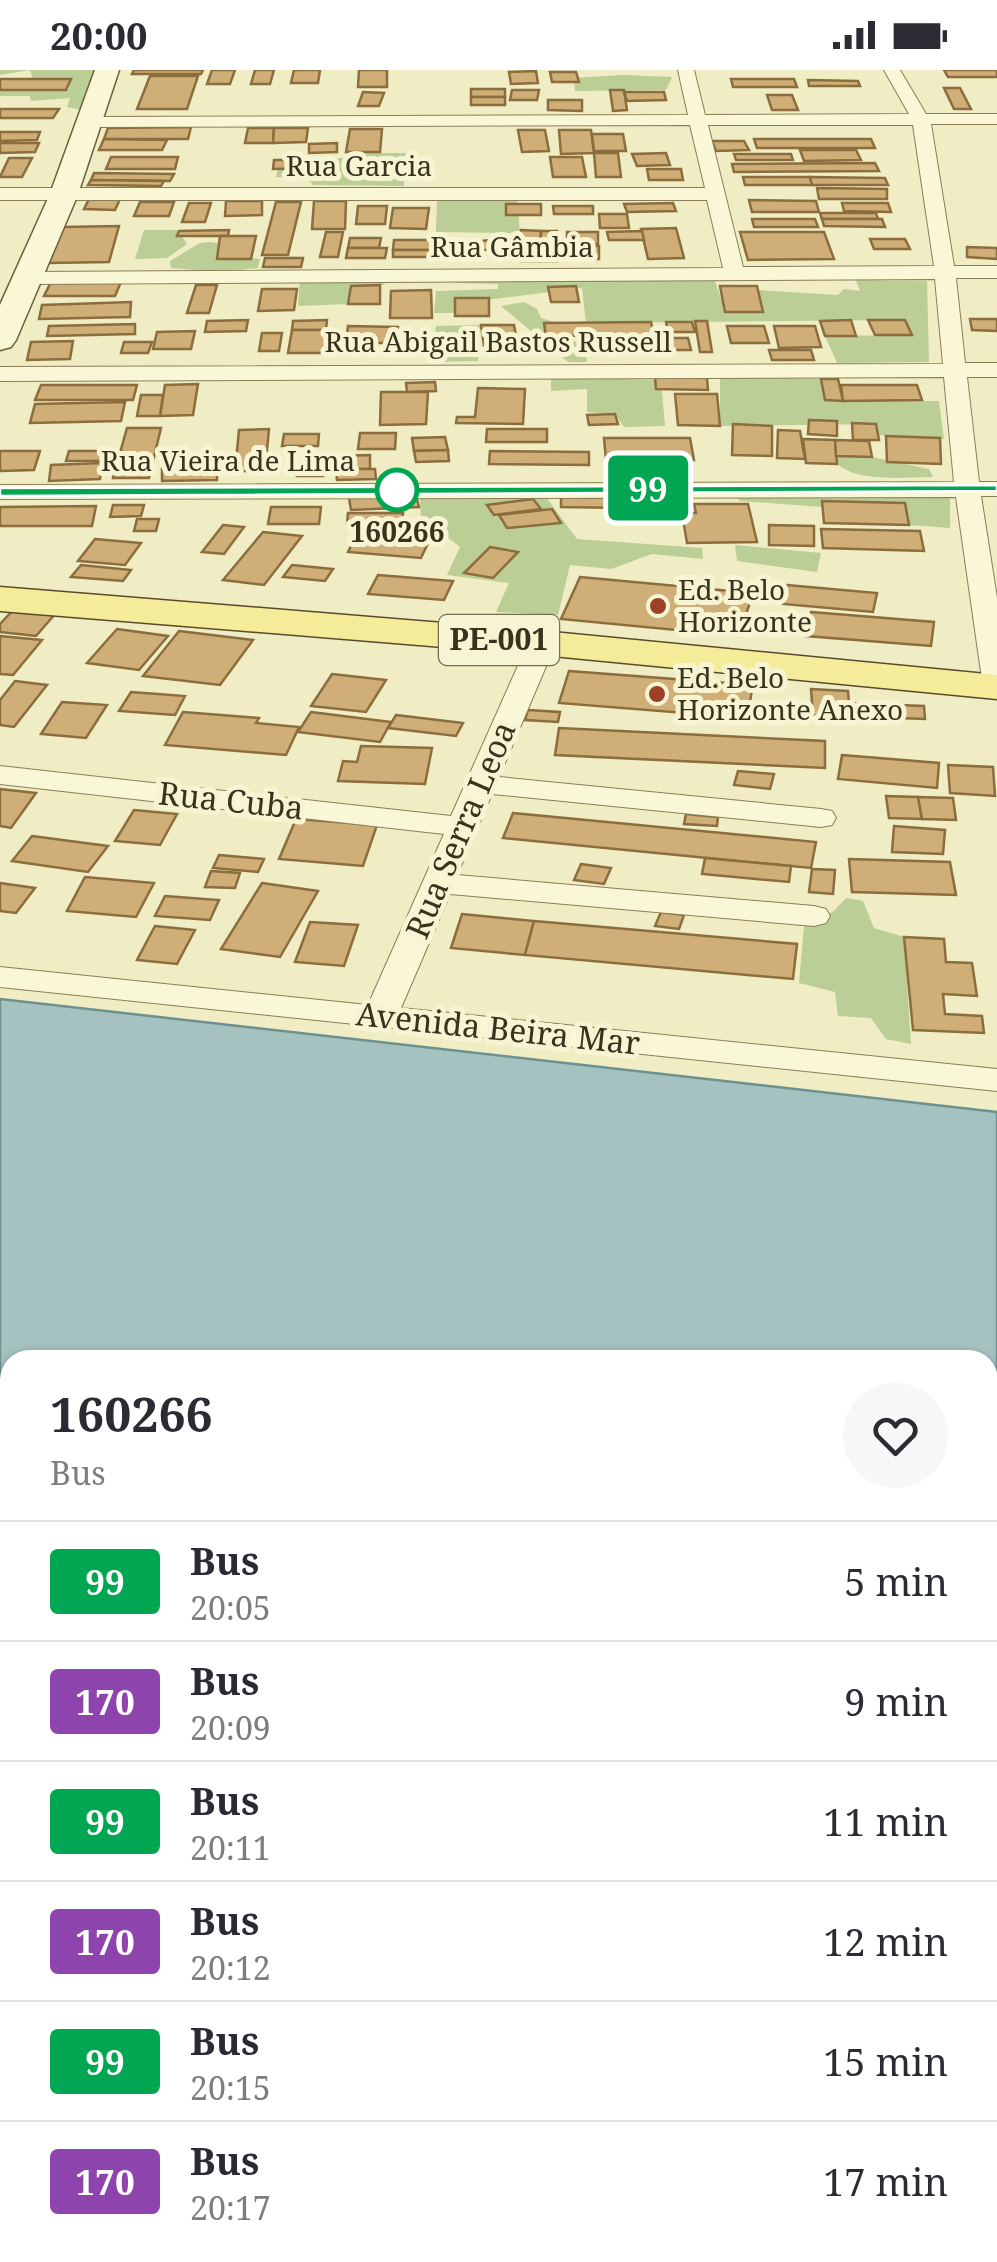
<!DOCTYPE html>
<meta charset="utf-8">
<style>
body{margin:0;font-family:"Noto Serif",serif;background:#f7f7f7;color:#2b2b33;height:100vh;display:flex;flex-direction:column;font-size:38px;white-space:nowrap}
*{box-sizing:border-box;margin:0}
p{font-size:32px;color:#7c7c81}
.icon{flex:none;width:55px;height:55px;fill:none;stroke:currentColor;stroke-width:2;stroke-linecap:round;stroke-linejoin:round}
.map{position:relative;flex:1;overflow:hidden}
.panel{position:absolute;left:0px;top:1280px;width:998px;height:912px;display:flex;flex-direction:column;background:#fff;border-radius:30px 30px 0 0;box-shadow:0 2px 8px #0004}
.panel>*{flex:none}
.badge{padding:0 20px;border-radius:8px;font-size:35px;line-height:65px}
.map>.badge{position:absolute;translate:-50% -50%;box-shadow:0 0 0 5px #fff}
.round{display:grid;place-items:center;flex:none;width:105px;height:105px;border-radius:52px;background:#f7f7f7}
.headline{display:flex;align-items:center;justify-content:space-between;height:170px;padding:0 50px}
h1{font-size:48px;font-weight:700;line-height:75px}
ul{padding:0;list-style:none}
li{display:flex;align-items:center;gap:30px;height:120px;padding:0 50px;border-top:2px solid #e1e1e2}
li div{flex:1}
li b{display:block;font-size:38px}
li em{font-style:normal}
li .badge{min-width:110px;font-weight:700;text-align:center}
.status{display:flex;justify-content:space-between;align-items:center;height:70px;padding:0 50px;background:#fff;direction:ltr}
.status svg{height:28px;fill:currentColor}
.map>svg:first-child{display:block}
.green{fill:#bbce96}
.water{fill:#a5c2c0;stroke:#6b9190;stroke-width:2.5;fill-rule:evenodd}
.building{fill:#cfaf77;stroke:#8b6d3e;stroke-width:2.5}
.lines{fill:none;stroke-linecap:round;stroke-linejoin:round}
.minor-casing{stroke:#8a7e59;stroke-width:2}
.secondary-casing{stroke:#6c5f3c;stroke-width:3}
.primary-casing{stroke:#584b2d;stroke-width:3}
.minor{fill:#faf7d6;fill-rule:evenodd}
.secondary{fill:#faf7d6;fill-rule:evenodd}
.primary{fill:#f4ec99;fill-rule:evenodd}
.line{fill:#00a651;stroke:#fff;stroke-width:2.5}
.stop-dot{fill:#fff;stroke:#00a651;stroke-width:5}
.poi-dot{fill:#9c4027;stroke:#f7f4d3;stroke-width:4}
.labels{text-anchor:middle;stroke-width:10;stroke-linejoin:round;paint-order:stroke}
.far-street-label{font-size:28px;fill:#3a321e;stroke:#f7f4d3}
.far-stop-label{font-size:28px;font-weight:bold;fill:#3a321e;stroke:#f7f4d3}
.far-poi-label{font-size:28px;fill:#3a321e;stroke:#f7f4d3;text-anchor:start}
.shield{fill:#f7f4d3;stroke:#736c54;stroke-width:2.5}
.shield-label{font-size:30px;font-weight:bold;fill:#3a321e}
.street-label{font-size:32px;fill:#3a321e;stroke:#f7f4d3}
</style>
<div class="status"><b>20:00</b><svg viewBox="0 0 49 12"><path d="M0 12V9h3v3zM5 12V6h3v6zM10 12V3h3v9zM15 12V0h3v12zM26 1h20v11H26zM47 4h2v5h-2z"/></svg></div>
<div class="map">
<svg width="997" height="2192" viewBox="0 0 997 2192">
<rect width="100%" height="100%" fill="#f0ecc3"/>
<g class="green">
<polygon points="0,0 98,0 82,40 67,37 70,28 31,31 30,26 0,26 0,21 69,19 71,9 33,9 30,0 0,5"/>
<polygon points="623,5 672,7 666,20 575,21 574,8"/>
<polygon points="357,83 408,83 401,91 378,91 380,105 404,108 404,116 313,115 308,108 276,107 278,99 322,97 339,88 355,88"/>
<polygon points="517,128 520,163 436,162 437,129"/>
<polygon points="144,160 178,160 187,174 167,188 135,189"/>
<polygon points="211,172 228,175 227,185 260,189 258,198 222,202 171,198 170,191 200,173"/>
<polygon points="713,206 726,242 763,242 759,220 838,225 844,219 860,221 856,210 927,211 929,292 837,293 825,266 911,265 905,250 586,253 582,218 549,217 550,222 470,232 468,243 434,243 436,221 498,219 498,214 456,213 454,209"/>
<polygon points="380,208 385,215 352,216 348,234 298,236 300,209"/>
<polygon points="524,232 537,239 541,248 558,253 555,270 607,274 610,283 585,282 587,292 568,292 501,236"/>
<polygon points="481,255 478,291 431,292 436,256"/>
<polygon points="720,306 821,309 826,330 939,331 944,369 879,365 876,354 720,356"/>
<polygon points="551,307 661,310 665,356 624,357 615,344 587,342 587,319 551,321"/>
<path d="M836,386L872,387L929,399L933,407C904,407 860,413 837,394Z"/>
<polygon points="950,422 950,458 909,455 905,433 822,431 822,437 740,431 735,423"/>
<polygon points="420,427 546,427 577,469 702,478 703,489 652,484 611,499 570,495 558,545 496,542 509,513 447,505 460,477 421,447"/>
<polygon points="735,475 821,483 817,502 737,491"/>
<polygon points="846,828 863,831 874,858 904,867 911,974 886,969 871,948 838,946 835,922 799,913 804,856 834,841"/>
</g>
<path class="water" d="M0,929L997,1042V2192H0ZM10,1290H988V2182H10Z"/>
<g class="building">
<polygon points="134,0 203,0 201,4 132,4"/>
<polygon points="212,0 235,0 230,14 207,14"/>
<polygon points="255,0 274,0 270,14 251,14"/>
<polygon points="294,0 320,0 318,13 291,13"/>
<polygon points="359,0 387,0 387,17 358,17"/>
<polygon points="944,0 997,0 997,7 948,7"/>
<polygon points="536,1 538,13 511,14 509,2"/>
<polygon points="550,2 576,2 579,12 552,12"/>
<polygon points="150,6 198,6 187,39 137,39"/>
<polygon points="0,9 71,9 66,20 0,20"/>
<polygon points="731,9 794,9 797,17 733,17"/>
<polygon points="808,10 858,11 860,16 809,16"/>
<polygon points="944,18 960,18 971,39 954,39"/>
<rect x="471" y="19" width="34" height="8"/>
<polygon points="512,20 539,20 537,30 510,30"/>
<polygon points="610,20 624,20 627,40 613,41"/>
<polygon points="363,22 384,23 379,36 358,36"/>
<polygon points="624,22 664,22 666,30 627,31"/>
<polygon points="767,25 792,25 798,40 772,40"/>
<rect x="471" y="27" width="34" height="8"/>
<polygon points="548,30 582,30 582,41 548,40"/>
<polygon points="0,39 59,39 53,48 0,48"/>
<polygon points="191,57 188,69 104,69 108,58"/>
<polygon points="248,58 274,58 273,73 245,73"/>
<polygon points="274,58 308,58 306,72 273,73"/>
<polygon points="350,59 382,59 380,82 346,82"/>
<polygon points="518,60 545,60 549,81 522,82"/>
<polygon points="559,60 591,60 594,83 561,84"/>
<polygon points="0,62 40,62 37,70 0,71"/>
<polygon points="592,64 623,64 626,81 594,81"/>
<polygon points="104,69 167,70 162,80 99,80"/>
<polygon points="754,69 871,69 875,78 757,78"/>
<polygon points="712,71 744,71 749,80 716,81"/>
<polygon points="39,73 35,82 0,83 0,73"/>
<polygon points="337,73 337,82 309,83 309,74"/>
<polygon points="800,80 856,80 861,90 804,91"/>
<polygon points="594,83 618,83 621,107 596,107"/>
<polygon points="666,83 670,95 637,96 632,84"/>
<polygon points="734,84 791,84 793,90 736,90"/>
<polygon points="111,87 178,87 175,99 106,99"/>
<polygon points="550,87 582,87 586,107 553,107"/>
<polygon points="9,88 32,88 22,107 0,107"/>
<polygon points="274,90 315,90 315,98 273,99"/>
<polygon points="875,93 879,101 734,102 732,94"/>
<polygon points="647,99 681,99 683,110 649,110"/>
<polygon points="94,103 174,104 170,111 91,110"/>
<polygon points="743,107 810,107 812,115 745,115"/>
<polygon points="810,107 885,108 888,115 812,115"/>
<polygon points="91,110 164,111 161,116 88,115"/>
<polygon points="817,118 887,119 887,129 819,129"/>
<polygon points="89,129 120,129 115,140 84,139"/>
<polygon points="749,130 816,131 819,142 752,142"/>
<polygon points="226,131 262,131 262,145 225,146"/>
<polygon points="314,131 346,131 345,159 312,159"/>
<polygon points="140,132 174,132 169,146 134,146"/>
<polygon points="276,132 301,132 288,185 262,185"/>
<polygon points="189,133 211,133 205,152 182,152"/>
<polygon points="673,133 676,141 627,142 624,134"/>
<polygon points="842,133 888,133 891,142 844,141"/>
<rect x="506" y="134" width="35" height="11"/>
<polygon points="358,136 387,136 385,154 356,154"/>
<polygon points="553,136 593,136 593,144 554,144"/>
<polygon points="393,138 429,138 426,159 390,158"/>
<polygon points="820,143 876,143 878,149 822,149"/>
<polygon points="599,144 627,144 629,158 600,158"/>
<polygon points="752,149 815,149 818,157 754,157"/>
<polygon points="822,149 882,149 885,157 824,156"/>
<polygon points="119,156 109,192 49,193 61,157"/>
<polygon points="676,158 684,188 648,189 641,159"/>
<polygon points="229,160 228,166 177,166 179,161"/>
<polygon points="521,160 541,161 541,173 520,173"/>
<polygon points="541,161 557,161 557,191 540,191"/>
<polygon points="642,161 644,170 609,170 607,162"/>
<polygon points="326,162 343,162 338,187 320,187"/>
<rect x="567" y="162" width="31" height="12"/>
<polygon points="740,162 824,162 834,189 748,190"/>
<polygon points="220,166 256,166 251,189 217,189"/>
<polygon points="350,168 381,168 379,178 348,178"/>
<polygon points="503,168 514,176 471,182 460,174"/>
<polygon points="870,169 905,169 910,179 874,179"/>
<polygon points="394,170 432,170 431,180 393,180"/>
<polygon points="520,175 539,175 540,191 521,191"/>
<rect x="571" y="176" width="28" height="13"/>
<polygon points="967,177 997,178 997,189 967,187"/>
<polygon points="348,178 387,178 385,188 346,188"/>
<rect x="393" y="180" width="38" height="7"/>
<polygon points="265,188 303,188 301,197 263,197"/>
<polygon points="51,212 121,212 115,226 44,226"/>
<polygon points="196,215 217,215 209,243 187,243"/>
<polygon points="380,215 380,234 348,234 351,216"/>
<polygon points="576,216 579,232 551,232 548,217"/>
<polygon points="720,216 757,216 763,242 725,242"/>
<polygon points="262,219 297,219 294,240 258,241"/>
<polygon points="431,220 432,248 390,248 391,221"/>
<rect x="455" y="228" width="34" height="18"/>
<polygon points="131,232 130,247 39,249 42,235"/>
<polygon points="970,249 997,249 997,261 972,260"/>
<polygon points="248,250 246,261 205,262 207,251"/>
<polygon points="327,250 326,260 292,260 293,251"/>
<polygon points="851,250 856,266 825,266 820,251"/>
<polygon points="868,250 905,250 912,265 875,265"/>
<polygon points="695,251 707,251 712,282 700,282"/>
<polygon points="651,252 654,265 546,266 544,253"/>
<polygon points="666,252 692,252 695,262 668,262"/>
<polygon points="135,254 135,264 47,266 49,256"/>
<polygon points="481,255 514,255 519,282 485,283"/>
<polygon points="348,256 398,257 397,273 346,273"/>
<polygon points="727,256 764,256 769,273 731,273"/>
<polygon points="774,256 815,256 821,277 779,278"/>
<polygon points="292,260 326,260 323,283 288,283"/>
<polygon points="195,261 191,279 153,279 157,262"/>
<polygon points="262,263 282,263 279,281 259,281"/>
<polygon points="608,265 638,265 640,274 610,274"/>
<polygon points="665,268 688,268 691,280 667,280"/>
<polygon points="73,271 70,289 27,290 31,272"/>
<polygon points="124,272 152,272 148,283 121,283"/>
<polygon points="769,280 811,280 814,290 772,290"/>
<polygon points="655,307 707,308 708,320 656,319"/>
<polygon points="821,309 838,309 843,331 825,330"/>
<polygon points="435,312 436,321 407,322 406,313"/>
<polygon points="198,314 193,345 160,346 165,315"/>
<polygon points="41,315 137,315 133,330 35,330"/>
<polygon points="841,315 917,315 922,330 843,331"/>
<polygon points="478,318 525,319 523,354 456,353 457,347 475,347"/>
<polygon points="381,322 428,322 426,354 380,355"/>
<polygon points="675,324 717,324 720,356 678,355"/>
<polygon points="141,325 163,325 160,346 137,346"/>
<polygon points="125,332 121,351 30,353 35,334"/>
<polygon points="615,344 618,354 589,355 587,345"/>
<polygon points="809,350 837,351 837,366 808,364"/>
<polygon points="852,353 876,354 879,370 853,370"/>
<polygon points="733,354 772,356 772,386 732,385"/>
<polygon points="127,358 161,358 149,408 113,408"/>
<polygon points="269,359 265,401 235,401 239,360"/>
<polygon points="487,359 547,359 547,372 486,372"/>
<polygon points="778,360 800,361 805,389 777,388"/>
<polygon points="360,363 396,363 395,379 358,379"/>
<polygon points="284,364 319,364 318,376 282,376"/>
<polygon points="886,366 940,368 941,394 887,392"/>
<polygon points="445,367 448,380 414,381 412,368"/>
<polygon points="604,368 690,368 694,390 606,390"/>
<polygon points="803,369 835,370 837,394 806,393"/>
<polygon points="835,370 869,371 872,387 836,386"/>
<polygon points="448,380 449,391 416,392 414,381"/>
<polygon points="0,381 40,381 34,400 0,401"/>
<polygon points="69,381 121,381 118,391 66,391"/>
<polygon points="490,381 589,382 589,395 489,394"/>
<polygon points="370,385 370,399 336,399 336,386"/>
<polygon points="102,393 100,409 49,411 51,395"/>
<polygon points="323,394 323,406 297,406 299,395"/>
<polygon points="217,397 217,410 162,411 162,399"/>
<polygon points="336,399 375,399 376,409 337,410"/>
<polygon points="416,425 419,437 351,440 349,428"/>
<polygon points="561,427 621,428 622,438 561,437"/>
<polygon points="533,429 541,439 494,445 487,435"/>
<polygon points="640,429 689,429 691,438 642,438"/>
<polygon points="822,431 905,433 909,455 824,453"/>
<polygon points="694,434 748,434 757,472 687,473 682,443 696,443"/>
<polygon points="113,435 144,435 141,446 110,447"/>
<polygon points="96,436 92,456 0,456 0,437"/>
<polygon points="271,437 321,437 319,454 268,454"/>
<polygon points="552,439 561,453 507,458 499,445"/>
<polygon points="348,443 403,443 402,454 347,454"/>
<polygon points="137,449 159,449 156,461 134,461"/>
<polygon points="223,455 244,457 224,484 202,482"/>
<polygon points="769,455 814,456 814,476 769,475"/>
<polygon points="821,459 920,461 924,481 823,478"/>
<polygon points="263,462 302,466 264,515 223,510"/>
<polygon points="355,468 428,473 421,488 348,482"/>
<polygon points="95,469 141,473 125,495 78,491"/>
<polygon points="490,477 518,482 493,508 464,503"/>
<polygon points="81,495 131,500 123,511 71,507"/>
<polygon points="292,495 333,499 325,511 283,507"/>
<polygon points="378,505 453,511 444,530 368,524"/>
<polygon points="580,507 753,523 739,566 561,549"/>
<polygon points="787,515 877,523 873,542 783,534"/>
<polygon points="15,538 56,543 36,566 0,562 0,554"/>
<polygon points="811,542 934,552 931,576 806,566"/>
<polygon points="117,559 168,566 139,600 87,593"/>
<polygon points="179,561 253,570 220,615 143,606"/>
<polygon points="0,566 42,570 13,605 0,604"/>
<polygon points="569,601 753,615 747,648 559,633"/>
<polygon points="332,604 386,610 366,642 311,636"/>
<polygon points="15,611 47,615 14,657 0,655 0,630"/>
<polygon points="811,619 848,621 849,633 924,636 925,649 813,645"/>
<polygon points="131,622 185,626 175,645 119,641"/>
<polygon points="62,632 107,635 86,668 41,664"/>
<polygon points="528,640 560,642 558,652 525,650"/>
<polygon points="183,642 259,648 256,653 299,657 286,685 165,675"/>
<polygon points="311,642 391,652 380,672 298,662"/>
<polygon points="396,645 463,653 456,666 388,658"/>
<polygon points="559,658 825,671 825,698 555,685"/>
<polygon points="361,676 432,678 425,714 338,711 343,691 357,692"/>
<polygon points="842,685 939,693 937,718 838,709"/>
<polygon points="948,695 993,697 995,726 950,723"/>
<polygon points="738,701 774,704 770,719 734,715"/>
<polygon points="0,719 36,723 11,758 0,756"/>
<polygon points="886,726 918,727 922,749 889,748"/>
<polygon points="918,727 953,728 956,750 922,749"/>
<polygon points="134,740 177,744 160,775 115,771"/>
<polygon points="513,743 816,772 811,798 503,768"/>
<polygon points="686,744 718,747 717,756 684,754"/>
<polygon points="296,749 377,755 363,796 279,789"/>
<polygon points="894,756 945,760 943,784 892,782"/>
<polygon points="32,766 108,776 88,802 12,791"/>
<polygon points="219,785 264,789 258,802 213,798"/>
<polygon points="705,788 791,796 789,812 702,804"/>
<polygon points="849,789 950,792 956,825 852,822"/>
<polygon points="581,794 611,798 604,814 574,810"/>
<polygon points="812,799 835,800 833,824 809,822"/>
<polygon points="211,801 240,803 235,818 205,817"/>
<polygon points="85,807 154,813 136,847 67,841"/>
<polygon points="0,813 35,818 16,843 0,841"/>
<polygon points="262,813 318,821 280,887 221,879"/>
<polygon points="165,826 219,830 210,850 155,846"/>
<polygon points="661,842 684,845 679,859 655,856"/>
<polygon points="462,844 534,851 525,885 451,878"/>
<polygon points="534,851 797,874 793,909 525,885"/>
<polygon points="310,852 358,855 344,896 295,892"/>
<polygon points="155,856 195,860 177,894 137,890"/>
<polygon points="904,867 944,869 946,892 972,893 977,926 943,924 945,944 982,946 984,963 913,960"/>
</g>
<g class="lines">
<defs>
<g id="minor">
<path d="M678,0H694L705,45L909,44L884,0H900L926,44H997V54H931L954,196H997V208H956L965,293H997V307H967L979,412H997V426H981L997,528V625L987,622L983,616L956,427L0,429V415L954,412L944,307L0,311V297L943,294L935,209L27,214L17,208L27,202L723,198L707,130H0V118H705L690,55L89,57L80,52L89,47L688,45ZM708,55H913L934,196L743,197Z"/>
<polygon points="542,565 556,573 499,707 821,739 832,741 836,748 832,755 821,757 492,724 457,805 814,836 826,839 830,846 826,853 814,856 450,824 401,938 997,999 997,1021 0,917 0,897 368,935 444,764 0,714 0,696 451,746 528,573"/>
</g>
<polygon id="secondary" points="95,0 119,0 78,124 16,270 11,277 0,280 0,235 50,124"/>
<polygon id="primary" points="0,517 542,561 997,605 997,629 542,585 0,541"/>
</defs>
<use href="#minor" class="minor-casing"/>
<use href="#secondary" class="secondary-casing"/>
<use href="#primary" class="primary-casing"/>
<use href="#minor" class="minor"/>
<use href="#secondary" class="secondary"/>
<use href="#primary" class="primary"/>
</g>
<polygon class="line" points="997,415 997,421 0,426 0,418"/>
<circle class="stop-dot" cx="397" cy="420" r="20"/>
<g class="poi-dot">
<circle cx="658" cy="536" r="10"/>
<circle cx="657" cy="624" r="10"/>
</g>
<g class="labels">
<g class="far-street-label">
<text x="359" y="106">Rua Garcia</text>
<text x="512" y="187">Rua Gâmbia</text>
<text x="498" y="282">Rua Abigail Bastos Russell</text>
<text x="228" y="401">Rua Vieira de Lima</text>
</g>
<g class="far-stop-label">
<text x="397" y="472">160266</text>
</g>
<g class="far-poi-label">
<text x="678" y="530">Ed. Belo<tspan x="678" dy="32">Horizonte</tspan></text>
<text x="677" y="618">Ed. Belo<tspan x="677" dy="32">Horizonte Anexo</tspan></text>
</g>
<rect class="shield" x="439" y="545" width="120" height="50" rx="8"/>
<g class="shield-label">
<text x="499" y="580">PE-001</text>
</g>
<g class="street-label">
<text transform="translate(231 731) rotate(6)" y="11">Rua Cuba</text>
<text transform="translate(461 760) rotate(-67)" y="11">Rua Serra Leoa</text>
<text transform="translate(498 959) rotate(6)" y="11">Avenida Beira Mar</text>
</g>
</g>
</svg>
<b class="badge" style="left:648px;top:418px;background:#00a651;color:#fff">99</b>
<section class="panel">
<div class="headline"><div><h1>160266</h1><p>Bus</p></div><a class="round"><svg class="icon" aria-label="heart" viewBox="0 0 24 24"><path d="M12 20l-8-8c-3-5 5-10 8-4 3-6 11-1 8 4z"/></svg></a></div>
<ul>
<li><span class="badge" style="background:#00a651;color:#fff">99</span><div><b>Bus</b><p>20:05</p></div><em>5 min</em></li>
<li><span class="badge" style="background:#8e44ad;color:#fff">170</span><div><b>Bus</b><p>20:09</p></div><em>9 min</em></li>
<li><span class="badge" style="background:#00a651;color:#fff">99</span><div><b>Bus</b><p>20:11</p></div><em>11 min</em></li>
<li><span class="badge" style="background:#8e44ad;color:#fff">170</span><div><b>Bus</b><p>20:12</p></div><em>12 min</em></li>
<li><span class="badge" style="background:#00a651;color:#fff">99</span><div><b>Bus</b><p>20:15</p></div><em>15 min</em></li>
<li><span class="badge" style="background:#8e44ad;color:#fff">170</span><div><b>Bus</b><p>20:17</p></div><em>17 min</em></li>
</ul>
</section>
</div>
